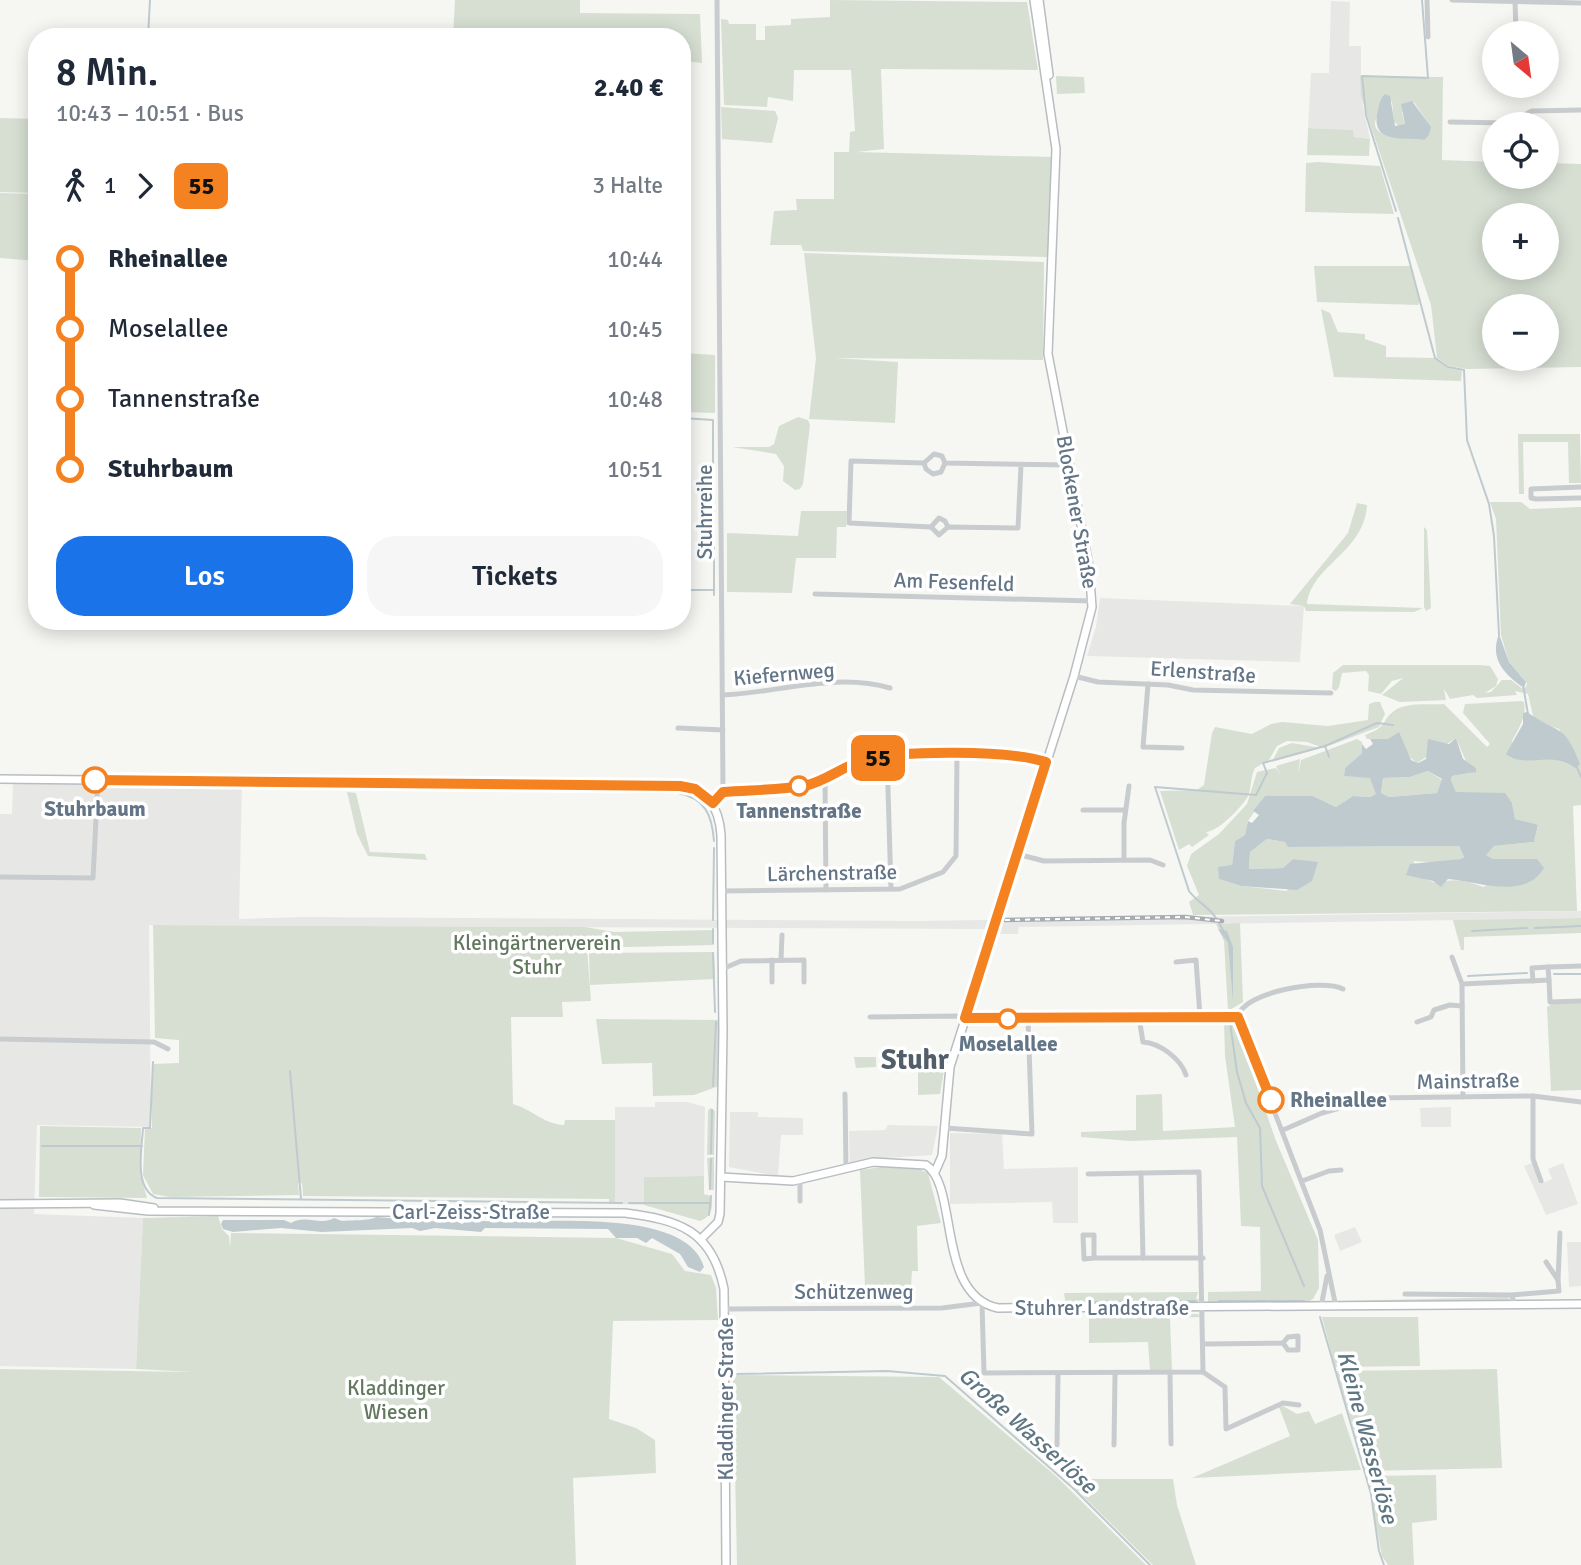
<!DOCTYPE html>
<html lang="de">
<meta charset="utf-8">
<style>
body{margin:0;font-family:Signika,sans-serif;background:#f6f6f7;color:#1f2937;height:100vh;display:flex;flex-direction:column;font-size:26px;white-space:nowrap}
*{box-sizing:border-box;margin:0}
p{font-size:23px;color:#747a83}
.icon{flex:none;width:38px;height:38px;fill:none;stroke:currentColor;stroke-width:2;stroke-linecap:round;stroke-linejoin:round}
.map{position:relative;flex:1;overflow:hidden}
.details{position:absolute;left:28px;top:28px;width:663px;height:602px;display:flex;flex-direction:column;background:#fff;border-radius:28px;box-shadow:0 4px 18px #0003}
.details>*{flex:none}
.badge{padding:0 14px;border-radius:10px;font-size:24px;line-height:46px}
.needle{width:46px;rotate:151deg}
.buttons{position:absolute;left:1482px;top:21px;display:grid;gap:14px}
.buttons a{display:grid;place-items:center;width:77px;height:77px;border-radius:50%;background:#fff;box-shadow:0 4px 18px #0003;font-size:35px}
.map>.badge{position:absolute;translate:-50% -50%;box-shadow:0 0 0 4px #fff}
.legs{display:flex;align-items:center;gap:10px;height:77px;padding:0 28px;font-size:23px}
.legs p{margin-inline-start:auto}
.headline{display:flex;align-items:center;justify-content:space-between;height:119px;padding:0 28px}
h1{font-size:38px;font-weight:600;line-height:52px}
.cta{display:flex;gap:14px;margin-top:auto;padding:14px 28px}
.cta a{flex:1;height:80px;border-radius:28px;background:#1a73e8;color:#fff;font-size:28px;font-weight:600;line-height:80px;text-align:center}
.cta a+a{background:#f6f6f7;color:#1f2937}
ul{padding:0 28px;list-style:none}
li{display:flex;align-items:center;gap:24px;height:70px;font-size:26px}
li i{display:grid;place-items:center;width:10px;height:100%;margin:0 9px;background:currentColor}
li i::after{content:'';width:18px;height:18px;margin:-9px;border:5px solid;border-radius:50%;background:#fff}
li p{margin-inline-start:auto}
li:first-child i{background:linear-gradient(#0000 50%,currentColor 0)}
li:last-child i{background:linear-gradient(currentColor 50%,#0000 0)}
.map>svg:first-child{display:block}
.built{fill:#e7e8e6}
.green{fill:#d7dfd3;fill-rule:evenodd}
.water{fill:#bfcacf;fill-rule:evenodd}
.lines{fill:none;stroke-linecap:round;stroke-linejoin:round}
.stream{stroke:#bfcacf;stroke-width:2}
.secondary-casing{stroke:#b8bdc2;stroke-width:10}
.street{stroke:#c9cccf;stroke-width:5}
.secondary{stroke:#fff;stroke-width:7}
.rail-casing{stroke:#a6acb2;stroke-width:4.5}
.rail{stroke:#fff;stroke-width:2;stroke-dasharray:5;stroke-linecap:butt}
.line-1-casing{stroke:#fff;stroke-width:16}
.line-1{stroke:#f58220;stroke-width:10}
.stop-1-dot{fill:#fff;stroke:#f58220;stroke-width:3.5}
.labels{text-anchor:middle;stroke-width:7;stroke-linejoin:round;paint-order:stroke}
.street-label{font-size:21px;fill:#637586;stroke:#fff}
.stop-label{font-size:21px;font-weight:bold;fill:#637586;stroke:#fff}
.park-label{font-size:21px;fill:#62785e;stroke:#fff}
.water-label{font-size:23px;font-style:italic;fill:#5f7783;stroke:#fff}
.district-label{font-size:28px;font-weight:bold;fill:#525e6a;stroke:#fff}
</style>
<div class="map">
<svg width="1581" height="1565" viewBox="0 0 1581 1565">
<rect width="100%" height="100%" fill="#f6f7f3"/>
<g class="built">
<polygon points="1331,1 1350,2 1349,46 1361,46 1361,97 1370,139 1353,137 1353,130 1308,128 1311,73 1329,73"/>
<polygon points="1100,598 1304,606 1300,662 1087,656 1096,627"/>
<polygon points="13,783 242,785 239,919 300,917 917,921 1581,911 1581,918 1019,927 1018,934 997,934 999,926 987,929 149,925 151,1127 37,1125 34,1214 143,1218 136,1369 0,1366 0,814 12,814"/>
<polygon points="655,1102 688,1102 705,1107 704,1176 644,1177 644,1205 615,1204 615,1107 655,1107"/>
<polygon points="1451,1107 1451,1127 1421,1127 1420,1108"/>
<polygon points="730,1112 758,1112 758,1117 803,1118 803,1135 781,1135 778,1176 729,1167"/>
<polygon points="888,1125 938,1126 932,1155 870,1159 850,1164 849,1131 885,1130"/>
<polygon points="950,1133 1002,1134 1004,1169 1078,1167 1078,1223 1053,1223 1052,1202 950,1204"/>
<polygon points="1532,1163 1540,1184 1552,1179 1548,1169 1563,1163 1578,1204 1546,1215 1524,1166"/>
<polygon points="1355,1227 1362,1242 1340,1251 1334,1235"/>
<polygon points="1567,1242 1581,1242 1581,1286 1569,1287"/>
</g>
<g class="green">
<polygon points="455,0 580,0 580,13 700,14 702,63 683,61 682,37 453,37"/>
<polygon points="830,0 1027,2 1038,70 881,69 884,149 857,152 1052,157 1048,257 803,251 801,245 770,245 774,211 797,210 796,199 834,199 834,152 849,152 850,132 855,131 851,70 794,70 793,101 768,97 767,107 724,105 721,19 728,20 729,24 756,24 756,40 765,40 765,26 791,25 791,19 830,17"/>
<polygon points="1056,76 1084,77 1085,93 1057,94"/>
<path d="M1360,76L1443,77L1442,160L1494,162V177H1547V163L1581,164V367L1467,369L1449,366L1437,358L1431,305L1361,97ZM1392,101L1394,122L1400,127L1405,124L1402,113L1414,102L1428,123L1424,140C1398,136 1349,138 1392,101ZM1494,215H1547V268H1494ZM1494,306H1547V359H1494Z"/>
<polygon points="721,107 775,111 778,118 772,143 722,139"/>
<polygon points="0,118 37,119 37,193 0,192"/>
<polygon points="1308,128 1353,130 1354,137 1370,139 1369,156 1307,155"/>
<polygon points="1318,162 1380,166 1394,214 1305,212 1306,163"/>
<polygon points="0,193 37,194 37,261 0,258"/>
<polygon points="804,253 1044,262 1043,360 835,358 898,362 895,423 809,419 816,358"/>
<polygon points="1314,266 1410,266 1420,301 1418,305 1317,302"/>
<polygon points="1321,309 1330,313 1338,332 1365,334 1365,339 1386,346 1386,357 1435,358 1448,368 1462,371 1461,381 1334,377"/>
<polygon points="683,353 715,355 715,413 683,412"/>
<polygon points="798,417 808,420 810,425 803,484 800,489 795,490 783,481 784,466 776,454 732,447 769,447 774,444 779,426"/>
<polygon points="1518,434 1580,434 1581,483 1569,483 1568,442 1523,442 1524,494 1519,494"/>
<path d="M1490,502H1521L1530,509L1581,507V805L1573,806L1577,911L1193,915L1189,902L1199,895L1187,866L1191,854L1219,834L1247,804L1257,772L1276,768L1280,774L1276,766L1300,759L1298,774L1301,760L1357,739L1362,742V753L1345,768L1344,776L1370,777L1377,794L1370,797L1353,796L1336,807L1313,796H1265L1248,821L1245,835L1235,841L1232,865L1219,879L1241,886L1287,891L1300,860L1293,859L1283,868L1249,869L1250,852L1267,839L1285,842L1289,847L1459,846L1464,857L1461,859L1439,863L1413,861L1423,878L1438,884C1453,877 1468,881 1483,887L1537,859H1493L1485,855L1494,846L1534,842L1538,826L1515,819L1512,803L1456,792L1451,780L1452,776L1471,773L1456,738L1417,763L1388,739H1367L1365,735C1388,727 1380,722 1394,711C1405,702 1430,705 1444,704L1487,747L1490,744L1463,713L1465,704L1521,701L1524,702C1527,716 1519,728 1512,741L1519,760L1558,758L1580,764L1559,729L1534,720L1528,694L1515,691L1517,695L1477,698L1473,695L1450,699L1444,689L1446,700L1400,702L1382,695L1403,678L1392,681L1381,694L1368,691L1369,675L1366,671L1342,673L1339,687L1336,691L1332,689L1333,673L1343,665H1479L1490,666L1498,679L1496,686L1485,693L1491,692L1502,680H1511L1523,689L1526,687L1527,683L1509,662L1501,635L1496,519Z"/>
<path d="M1357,503L1367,505C1364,553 1312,564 1307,604L1423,608L1414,612L1306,611L1304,606L1290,604L1348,533Z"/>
<polygon points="801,511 847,511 846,527 837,527 836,558 796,558 792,593 727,592 727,533 798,536"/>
<polygon points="1424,527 1427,530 1431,608 1426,611 1424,607"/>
<path d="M1375,702H1380L1385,714L1379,727L1323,748L1307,742L1287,741L1277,746L1269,760L1255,768C1250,777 1252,787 1248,796C1243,806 1218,832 1206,832L1209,835L1192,847L1189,844L1179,850L1160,791L1197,790L1204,785L1212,733L1215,727L1252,734L1271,724L1282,722L1328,726L1368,720L1369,704Z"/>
<polygon points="1292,743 1321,748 1272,762 1279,748"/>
<polygon points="1428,771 1442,780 1437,793 1389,797 1381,793 1383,778 1410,777"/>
<polygon points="347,792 356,793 370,852 425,854 427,860 368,856 357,834"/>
<polygon points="1581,918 1581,933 1464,937 1464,950 1461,950 1453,920"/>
<polygon points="1240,923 1243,1002 1228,1011 1224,941 1216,924"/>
<path d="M153,925L585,927L614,932L714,930V945L587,948L591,1001L562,1002L563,1017H511L513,1104C533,1110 544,1124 564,1125L565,1120H615V1204H609V1199L303,1196L302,1183H298L299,1195L170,1197L153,1194L143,1175L145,1128H152V1064L179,1063V1040L155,1038Z"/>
<polygon points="714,952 715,979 590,985 589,953"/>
<polygon points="1581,1003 1581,1090 1551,1091 1547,1007 1552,1004"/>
<polygon points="596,1019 721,1020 719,1086 694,1095 653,1096 652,1063 602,1064"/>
<polygon points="1224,1021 1233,1023 1239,1034 1276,1141 1318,1240 1319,1288 1313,1299 1305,1304 1208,1303 1208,1292 1261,1291 1260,1227 1241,1226 1237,1137 1130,1141 1081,1137 1081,1132 1136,1130 1136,1095 1162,1094 1163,1131 1235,1127 1225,1056"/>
<polygon points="854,1057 876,1057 876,1067 856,1068"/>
<polygon points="918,1070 944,1070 940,1094 918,1095"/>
<polygon points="711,1108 715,1111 714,1155 707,1155 708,1110"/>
<polygon points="40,1126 141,1128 140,1174 147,1198 39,1197"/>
<polygon points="714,1157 714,1190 709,1190 707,1158"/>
<polygon points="889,1166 917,1168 928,1173 941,1223 917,1226 918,1271 912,1271 911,1287 865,1286 860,1170"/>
<path d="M704,1176V1194L711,1196C714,1207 711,1217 700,1221L644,1205V1177Z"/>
<polygon points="218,1216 222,1229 229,1236 230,1248 231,1233 616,1238 672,1254 685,1271 711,1275 716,1288 718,1320 613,1321 609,1419 636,1428 655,1440 656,1473 573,1478 576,1565 0,1565 0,1369 192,1372 136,1369 143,1218"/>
<polygon points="1198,1292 1196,1299 1200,1299 1194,1305 1066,1305 1064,1293"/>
<polygon points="1507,1297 1510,1299 1507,1301 1344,1303 1341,1301"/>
<polygon points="1089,1314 1198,1314 1200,1317 1170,1318 1172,1370 1150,1371 1148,1342 1089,1343"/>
<polygon points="1322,1317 1418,1317 1420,1366 1335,1367"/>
<polygon points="1497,1369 1502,1468 1366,1471 1336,1371"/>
<polygon points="733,1375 939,1377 1057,1477 1146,1565 737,1565"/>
<polygon points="1283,1406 1297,1414 1309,1411 1315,1424 1342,1413 1361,1470 1192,1478 1290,1436 1279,1407"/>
<polygon points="1436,1475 1437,1520 1412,1523 1414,1565 1388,1565 1382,1556 1367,1476"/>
<polygon points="1066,1479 1173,1479 1177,1505 1196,1565 1153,1565"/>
</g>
<g class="water">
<path d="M1385,94L1390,96L1395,126L1405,124L1401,104L1412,101L1431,127L1429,135L1424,140C1405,137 1372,144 1377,115C1379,106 1379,100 1385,94Z"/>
<path d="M1499,634L1509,662L1526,682L1524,688C1505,675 1489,659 1499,634Z"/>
<path d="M1527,712C1559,735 1564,722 1580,764L1575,768C1551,749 1527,770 1506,754L1523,724V713Z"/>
<path d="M1399,732L1411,760L1418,763L1426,759L1428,739L1449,744L1456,738L1463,759L1476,768V772L1452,776L1451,780L1456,792L1505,793L1512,803L1515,819L1538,825L1534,842L1494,846L1486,855L1493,859H1537L1544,868C1525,901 1477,881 1448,879L1441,887L1433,881L1406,875L1410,864L1461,859L1464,857L1459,846L1288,847L1285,842L1267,839L1250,852L1249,869L1283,868L1293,859L1318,862L1312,881L1297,890L1241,886L1219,879L1218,867L1232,865L1235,841L1245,835L1248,821L1252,823L1259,815L1253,811L1265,796H1313L1336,807L1353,796L1370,797L1376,794L1370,778L1344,776L1345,768L1362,753V744L1366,749L1373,744L1370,739H1388ZM1428,771L1442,779L1437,793L1389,797L1381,793L1383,778L1410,777Z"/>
<polygon points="1218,929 1227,931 1233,947 1233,1001 1228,943"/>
<path d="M376,1217L444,1222L454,1220L462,1224L469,1220C523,1227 685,1202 704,1267L700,1272L688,1267L680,1254L652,1238L646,1243L637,1238H616L608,1229L485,1228L481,1232L435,1228L420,1231L412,1228L322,1232L281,1228L233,1232L223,1229L221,1224L223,1220H284L291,1223C305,1214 321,1226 334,1218L342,1221C351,1220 370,1221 376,1217Z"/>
</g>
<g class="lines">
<g class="stream">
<polyline points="148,37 150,0"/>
<polyline points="1396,211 1366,115 1362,76 1428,78 1422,0"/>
<polyline points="1398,218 1435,358 1448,367 1464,370 1467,440 1489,504 1494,536 1499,635"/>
<polyline points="682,418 713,420 713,500"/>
<polyline points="714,505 714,595"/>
<polyline points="682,590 713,590"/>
<polyline points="1523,685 1528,714"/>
<polyline points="1325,746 1377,723 1393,725"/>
<polyline points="1576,765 1581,777"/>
<path d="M354,787L678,793C705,798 712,815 714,841"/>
<path d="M1216,918C1208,906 1197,902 1189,891L1155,787L1256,795L1267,773L1263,763L1325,746L1329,757"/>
<polyline points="713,920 714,848"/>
<polyline points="1219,923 1224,932"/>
<polyline points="1535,928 1581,926"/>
<polyline points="1472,931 1527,928"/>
<polyline points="713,943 713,929"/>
<polyline points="713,953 715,1012"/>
<polyline points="1554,974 1581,974"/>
<polyline points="1468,976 1527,973"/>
<polyline points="1230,1022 1237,1072 1246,1103 1260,1128 1262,1186 1304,1286"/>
<path d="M153,1062L150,1128H143C142,1148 133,1189 157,1198L622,1203"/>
<polyline points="290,1071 301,1199"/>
<polyline points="713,1086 716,1022"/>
<polyline points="42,1146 142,1146"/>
<polyline points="711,1153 712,1110"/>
<polyline points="710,1189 711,1159"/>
<polyline points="629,1203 710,1203"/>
<polyline points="709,1215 711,1196"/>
<polyline points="1219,1301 1304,1301"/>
<polyline points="1071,1302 1195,1301"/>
<polyline points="1320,1317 1371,1494 1379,1551 1384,1565"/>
<polyline points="736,1374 887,1371 945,1376 1074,1489 1150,1565"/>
</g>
<defs>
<g id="secondary">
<polyline points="1039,0 1049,75"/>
<path d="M0,779L680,786C708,790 719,807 721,835L723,1031L720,1214L718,1222L701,1239"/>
<polyline points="935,1172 942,1156 950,1067 1074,676 1092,607 1089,566 1048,354 1056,149 1034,0"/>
<path d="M721,1177L793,1181L873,1162L926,1165C959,1186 936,1295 998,1308L1581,1304"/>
<polyline points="0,1204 120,1203 154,1208"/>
<path d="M94,1205L148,1211L625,1213C679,1220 712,1230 724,1289L726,1565"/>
</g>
</defs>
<use href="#secondary" class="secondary-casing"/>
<g class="street">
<polyline points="717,0 723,792"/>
<polyline points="1427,0 1428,37"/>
<polyline points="1452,0 1581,3"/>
<polyline points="1515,1 1516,33"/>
<polyline points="1450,122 1509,123 1532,111 1581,110"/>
<polyline points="924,463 926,469 933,474 941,472 945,463"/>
<polyline points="1021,465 1018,528 948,527 939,535 931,527 849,523 851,461 924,463 934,454 942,456 945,463 1068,465"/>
<polyline points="1581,487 1531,489 1531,498 1536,499 1581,498"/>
<polyline points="931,527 939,518 945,521 948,527"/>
<polyline points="815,594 1092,601"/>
<polyline points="1074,676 1098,682 1168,685 1193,690 1331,693"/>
<polyline points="1148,684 1143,747 1182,748"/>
<path d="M723,695C778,693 835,672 890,688"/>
<polyline points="678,728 723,730"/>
<polyline points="887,756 891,889"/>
<polyline points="825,778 826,890"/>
<polyline points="713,803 723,792 804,786 851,764 887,756 1013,756 1046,762"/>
<polyline points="1083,810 1125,810"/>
<polyline points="1017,854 1044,861 1150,860 1163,865"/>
<polyline points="1124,860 1124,823 1129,786"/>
<polyline points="0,877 93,878 98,780"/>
<polyline points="722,891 900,889 943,872 956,856 957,755"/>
<polyline points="1452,957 1462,984 1463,1097"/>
<polyline points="781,960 782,935"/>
<polyline points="1176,962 1196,960 1200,1016"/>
<polyline points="722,969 741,961 804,960 804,982"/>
<polyline points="1549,980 1550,1002 1581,1001"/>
<polyline points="1533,981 1532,968 1548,967"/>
<polyline points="772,982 772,960"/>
<polyline points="1462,984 1549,980 1548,967 1581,966"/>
<polyline points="870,1017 958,1016 976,1020 1238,1017"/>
<polyline points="1238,1017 1320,1230 1336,1307"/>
<path d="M1238,1017C1242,992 1323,978 1343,989"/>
<path d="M1139,1018L1143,1042C1160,1043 1181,1059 1186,1075"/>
<polyline points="1417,1022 1431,1017 1434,1010 1450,1005 1462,1006"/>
<polyline points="0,1039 154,1042 168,1049"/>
<polyline points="845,1094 846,1168"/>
<polyline points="1533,1096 1533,1159 1541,1181"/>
<polyline points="945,1128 1032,1134 1028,1019"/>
<polyline points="1283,1130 1322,1113 1375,1098 1533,1096 1581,1102"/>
<polyline points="1141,1173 1143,1258"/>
<polyline points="1302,1181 1329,1171 1341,1170"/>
<polyline points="800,1201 800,1180"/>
<polygon points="1083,1235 1094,1235 1094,1258 1084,1259"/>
<polyline points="1094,1258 1203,1258"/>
<polyline points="1546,1262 1558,1280 1560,1233"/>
<polyline points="1405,1294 1512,1295 1514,1305"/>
<polyline points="1512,1295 1559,1291 1558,1280"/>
<polyline points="1321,1307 1327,1276"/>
<polyline points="726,1309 942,1308 982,1303 984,1373 1203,1372 1199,1172 1088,1174"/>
<polyline points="1204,1344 1283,1343 1288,1337 1298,1336 1298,1350 1288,1350 1283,1343"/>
<polyline points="1203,1372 1225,1387 1226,1429 1283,1403 1299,1405"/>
<polyline points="1170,1374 1171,1444"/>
<polyline points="1057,1445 1058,1374"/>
<polyline points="1114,1445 1115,1375"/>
</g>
<use href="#secondary" class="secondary"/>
<defs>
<polyline id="rail" points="1005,920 1185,917 1222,921"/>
</defs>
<use href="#rail" class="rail-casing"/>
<use href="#rail" class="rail"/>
</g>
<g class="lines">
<defs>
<path id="line-1" d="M95,780L680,786L695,789L713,803L723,792C750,790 778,790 804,786C825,782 843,766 864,760C901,750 1009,750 1046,762L965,1018L1238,1017L1271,1100"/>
</defs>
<use href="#line-1" class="line-1-casing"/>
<use href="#line-1" class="line-1"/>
</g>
<g class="stop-1-dot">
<circle cx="95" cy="780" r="12"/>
<circle cx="799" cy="786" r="9"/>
<circle cx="1008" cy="1019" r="9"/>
<circle cx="1271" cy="1100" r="12"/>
</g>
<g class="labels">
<g class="street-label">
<text transform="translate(705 512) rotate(-90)" y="7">Stuhrreihe</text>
<text transform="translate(1077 512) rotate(80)" y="7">Blockener Straße</text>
<text transform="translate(954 582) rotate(2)" y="7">Am Fesenfeld</text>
<text transform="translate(1203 672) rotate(4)" y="7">Erlenstraße</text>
<text transform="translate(784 674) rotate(-5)" y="7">Kiefernweg</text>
<text transform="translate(832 873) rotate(-1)" y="7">Lärchenstraße</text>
<text transform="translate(1468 1081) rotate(-1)" y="7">Mainstraße</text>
<text x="471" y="1219">Carl-Zeiss-Straße</text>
<text x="854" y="1299">Schützenweg</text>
<text x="1102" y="1315">Stuhrer Landstraße</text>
<text transform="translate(726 1399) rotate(-90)" y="7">Kladdinger Straße</text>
</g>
<g class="stop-label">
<text x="95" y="816">Stuhrbaum</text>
<text x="799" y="818">Tannenstraße</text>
<text x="1008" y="1051">Moselallee</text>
<text x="1290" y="1107" text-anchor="start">Rheinallee</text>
</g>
<g class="park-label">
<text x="537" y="950">Kleingärtnerverein<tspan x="537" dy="24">Stuhr</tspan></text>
<text x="396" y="1395">Kladdinger<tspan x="396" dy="24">Wiesen</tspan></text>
</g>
<g class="water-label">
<text transform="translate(1028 1430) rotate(42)" y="8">Große Wasserlöse</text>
<text transform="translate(1368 1437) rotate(75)" y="8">Kleine Wasserlöse</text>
</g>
<g class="district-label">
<text x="915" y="1069">Stuhr</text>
</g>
</g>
</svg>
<div class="buttons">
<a><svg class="needle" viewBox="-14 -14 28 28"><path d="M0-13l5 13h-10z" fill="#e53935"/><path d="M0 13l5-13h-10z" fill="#747a83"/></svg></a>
<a><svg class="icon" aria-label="locate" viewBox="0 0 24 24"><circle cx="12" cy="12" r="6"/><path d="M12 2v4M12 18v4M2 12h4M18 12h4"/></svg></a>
<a>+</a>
<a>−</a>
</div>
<b class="badge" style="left:878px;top:758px;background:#f58220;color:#111">55</b>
<section class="details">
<div class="headline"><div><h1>8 Min.</h1><p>10:43 – 10:51 · Bus</p></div><b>2.40 €</b></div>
<div class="legs"><svg class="icon" aria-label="walk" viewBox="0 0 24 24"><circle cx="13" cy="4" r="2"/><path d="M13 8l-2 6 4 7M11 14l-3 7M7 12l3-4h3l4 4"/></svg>1<svg class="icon" aria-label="forward" viewBox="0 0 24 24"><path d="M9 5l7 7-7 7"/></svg><b class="badge" style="background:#f58220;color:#111">55</b><p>3 Halte</p></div>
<ul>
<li><i style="color:#f58220"></i><b>Rheinallee</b><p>10:44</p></li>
<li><i style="color:#f58220"></i><span>Moselallee</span><p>10:45</p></li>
<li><i style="color:#f58220"></i><span>Tannenstraße</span><p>10:48</p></li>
<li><i style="color:#f58220"></i><b>Stuhrbaum</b><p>10:51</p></li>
</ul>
<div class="cta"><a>Los</a><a>Tickets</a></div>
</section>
</div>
